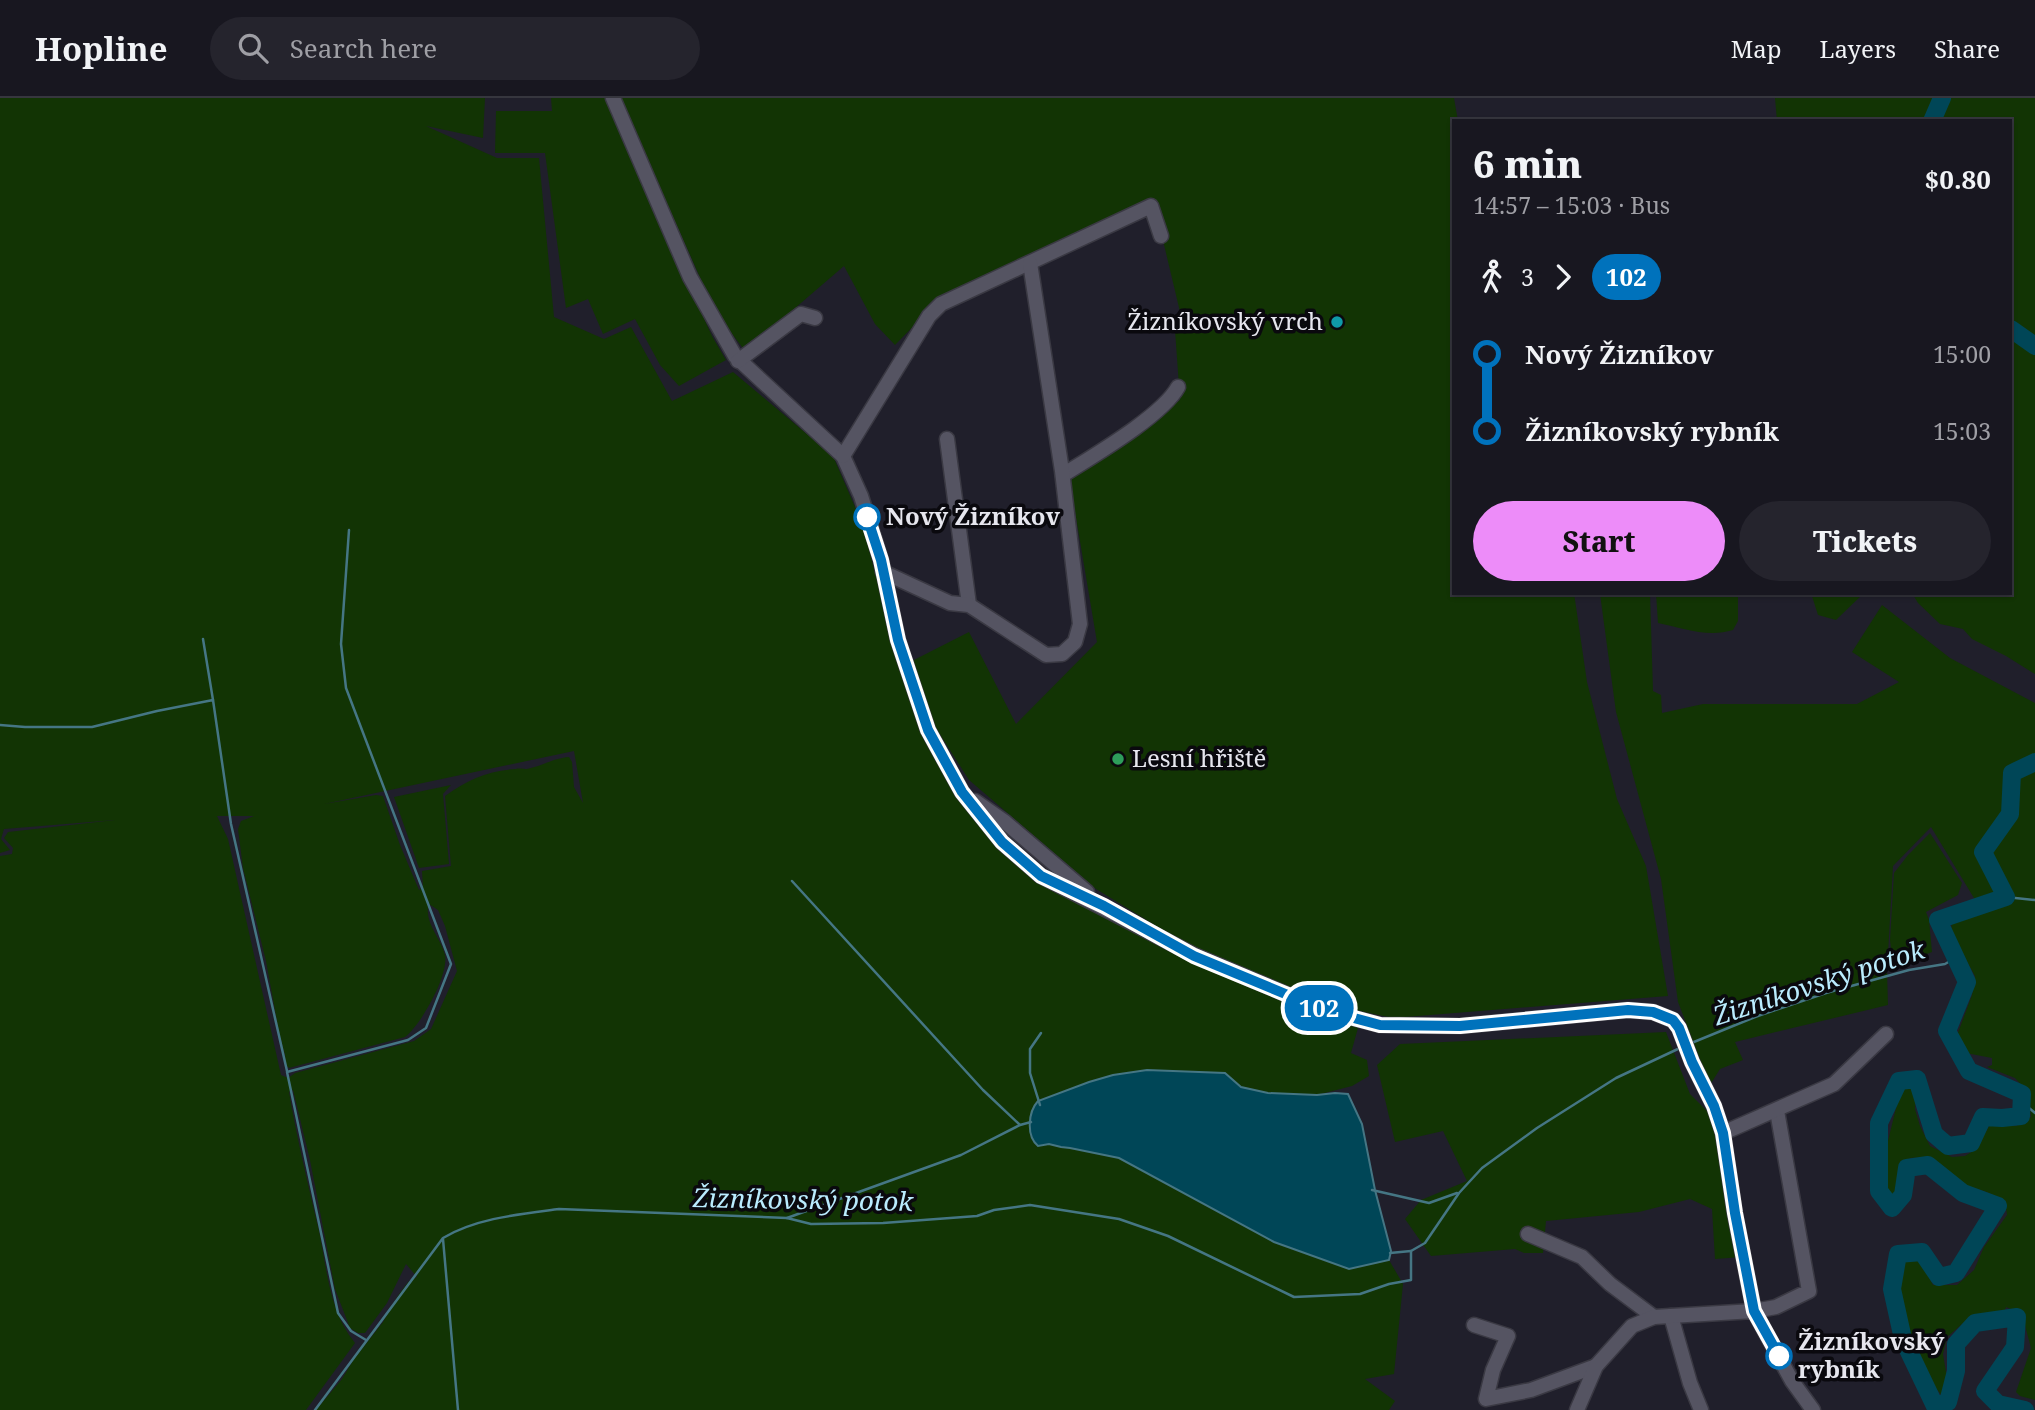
<!DOCTYPE html>
<meta charset="utf-8">
<style>
body{margin:0;font-family:"Noto Serif",serif;background:#25242d;color:#f1f3f6;height:100vh;display:flex;flex-direction:column;font-size:26px;white-space:nowrap}
*{box-sizing:border-box;margin:0}
p{font-size:23px;color:#9f9fa5}
.icon{flex:none;width:38px;height:38px;fill:none;stroke:currentColor;stroke-width:2;stroke-linecap:round;stroke-linejoin:round}
.map{position:relative;flex:1;overflow:hidden}
.details{position:absolute;left:1452px;top:21px;width:560px;height:476px;display:flex;flex-direction:column;background:#181720;border-radius:0px;box-shadow:0 2px 5px #0004,0 0 0 2px #36363e}
.details>*{flex:none}
.badge{padding:0 14px;border-radius:23px;font-size:24px;line-height:46px}
.map>.badge{position:absolute;translate:-50% -50%;box-shadow:0 0 0 4px #fff}
.legs{display:flex;align-items:center;gap:10px;height:77px;padding:0 21px;font-size:23px}
.legs p{margin-inline-start:auto}
.summary{display:flex;align-items:center;justify-content:space-between;height:119px;padding:0 21px}
h1{font-size:38px;font-weight:800;line-height:52px}
.cta{display:flex;gap:14px;margin-top:auto;padding:14px 21px}
.cta a{flex:1;height:80px;border-radius:42px;background:#ed8cf9;color:#111;font-size:28px;font-weight:800;line-height:80px;text-align:center}
.cta a+a{background:#25242d;color:#f1f3f6}
ul{padding:0 21px;list-style:none}
li{display:flex;align-items:center;gap:24px;height:77px;font-size:26px}
li i{display:grid;place-items:center;width:10px;height:100%;margin:0 9px;background:currentColor}
li i::after{content:'';width:18px;height:18px;margin:-9px;border:5px solid;border-radius:50%;background:#181720}
li p{margin-inline-start:auto}
li:first-child i{background:linear-gradient(#0000 50%,currentColor 0)}
li:last-child i{background:linear-gradient(currentColor 50%,#0000 0)}
header{display:flex;align-items:center;gap:42px;box-sizing:border-box;height:98px;padding:0 35px;background:#181720;border-bottom:2px solid #36363e}
header strong{font-size:33px}
nav{display:flex;gap:38px;margin-inline-start:auto;font-size:24px}
.search{width:490px;height:63px;background:#25242d;display:flex;align-items:center;gap:18px;box-sizing:border-box;padding:0 24px;border-radius:38px;color:#9f9fa5;font-size:26px}
.map>svg:first-child{display:block}
.green{fill:#123404;fill-rule:evenodd}
.water{fill:#004657;stroke:#457684;stroke-width:2}
.lines{fill:none;stroke-linecap:round;stroke-linejoin:round}
.stream{stroke:#457684;stroke-width:2.5}
.river{stroke:#004657;stroke-width:18}
.minor-casing{stroke:#3a3943;stroke-width:17}
.minor{stroke:#555462;stroke-width:14}
.line-1-casing{stroke:#fff;stroke-width:16}
.line-1{stroke:#0072bc;stroke-width:10}
.culture-dot{fill:#0f9aa8;stroke:#0a090e;stroke-width:2.5}
.stop-1-dot{fill:#fff;stroke:#0072bc;stroke-width:3.5}
.leisure-dot{fill:#2e9e5b;stroke:#0a090e;stroke-width:2.5}
.labels{text-anchor:middle;stroke-width:7;stroke-linejoin:round;paint-order:stroke}
.poi-label{font-size:24px;fill:#e6e6ee;stroke:#0a090e;text-anchor:end}
.stop-label{font-size:24px;font-weight:bold;fill:#e6e6ee;stroke:#0a090e;text-anchor:start}
.water-label{font-size:26px;font-style:italic;fill:#baecfe;stroke:#0a090e}
</style>
<header>
<strong>Hopline</strong>
<div class="search"><svg class="icon" aria-label="search" viewBox="0 0 24 24"><circle cx="10" cy="10" r="6"/><path d="M15 15l6 6"/></svg>Search here</div>
<nav><a>Map</a><a>Layers</a><a>Share</a></nav>
</header>
<div class="map">
<svg width="2035" height="1312" viewBox="0 0 2035 1312">
<rect width="100%" height="100%" fill="#201f2b"/>
<g class="green">
<path d="M0,0H485L483,40L426,28L497,60H539L554,219L604,241L631,229L672,303L733,274L833,358L862,425L893,544L923,635L956,698L999,747L1040,780L1355,926L1358,930L1351,955L1367,962L1369,978L1352,988L1317,997L1268,995L1241,989L1225,975L1147,972L1113,977L1089,984L1049,1045L1061,1049L1070,1050L1119,1060L1274,1144L1349,1171L1389,1162L1403,1186L1394,1276L1365,1281L1395,1303L1389,1312H316L342,1281L354,1261L383,1224L397,1199L408,1184L417,1179L406,1166L387,1205L365,1235H358L350,1230L335,1191L310,1062L293,992L289,994C297,1041 308,1086 319,1133C327,1171 329,1213 355,1245L306,1312H0V758L12,756L13,750L4,740L8,734L115,722L4,731L1,741L10,752L0,755ZM574,653L583,705L574,689L572,664L569,659C554,660 542,668 527,671C525,671 518,670 516,671C489,672 467,682 445,698L451,768L422,773L423,789L419,792L400,747L383,698L376,697L324,706ZM217,718H254L241,723L238,731L243,770L266,863L279,934L285,957L286,967L289,970L405,939C421,927 449,877 445,857C441,840 423,823 429,806L438,812L445,828L457,873L431,931L414,943L295,975L288,980L281,977L228,741Z"/>
<polygon points="551,0 606,0 650,103 712,238 726,262 679,288 660,267 635,221 603,236 588,201 566,210 545,55 495,55 496,13 552,13"/>
<polygon points="620,0 1454,0 1458,23 1454,23 1454,495 1574,495 1587,584 1617,701 1646,768 1668,898 1393,920 1326,906 1186,846 1096,791 969,682 934,627 910,564 969,534 1016,626 1097,544 1069,378 1180,302 1175,232 1193,230 1192,218 1181,218 1156,113 942,199 895,247 875,226 844,168 745,253 715,213"/>
<polygon points="1775,0 2035,0 2035,576 2006,558 1972,541 1963,531 1940,526 1918,505 1912,495 2011,495 2011,23 1777,23"/>
<path d="M1650,495L1653,593L1661,597L1662,615L1703,606H1857L1899,584L1852,554L1882,507L1950,560L2035,605V1302L2020,1298L2016,1294L2031,1250L2022,1216L2006,1209L2005,1212L1969,1220L1947,1239L1943,1256L1947,1280L1943,1299L1930,1283L1897,1208L1905,1156L1909,1155L1921,1164L1933,1187H1957L1974,1172L1984,1149L2007,1117C2007,1093 1973,1092 1956,1084C1933,1074 1943,1058 1910,1060L1902,1070L1896,1101L1889,1099L1882,1067L1900,994L1911,984L1916,986L1915,1011L1920,1028L1930,1048L1952,1059L1965,1058L1976,1051L1992,1023L2016,1028L2031,1019L2028,994L2015,980L1987,969L1992,967V960L1966,955L1956,940L1972,897L1975,878L1951,835L1952,822L1975,810H1980L1931,729L1893,768L1887,873L1888,907L1735,944L1743,962L1720,971L1710,987L1678,904L1661,781L1616,614L1600,496Z"/>
<path d="M1656,495H1738V523L1733,532C1708,540 1682,530 1658,525Z"/>
<polygon points="1811,495 1864,495 1836,522 1818,517"/>
<polygon points="451,687 443,696 449,766 419,770 394,699"/>
<polygon points="1930,735 1962,785 1958,797 1926,814 1929,822 1932,854 1893,869 1890,842 1894,775 1908,757"/>
<polygon points="1666,934 1690,996 1717,1023 1742,1159 1715,1161 1712,1111 1690,1101 1639,1114 1546,1123 1543,1155 1524,1155 1515,1151 1431,1158 1405,1121 1421,1102 1467,1083 1443,1033 1395,1044 1377,967 1400,946"/>
</g>
<path class="water" d="M1147,972L1225,975L1241,989L1268,995L1317,997L1335,995L1348,996L1362,1026L1375,1092L1391,1153L1389,1162L1349,1171L1274,1144L1119,1060L1070,1050L1061,1049L1049,1046L1038,1048C1026,1038 1028,1014 1038,1003L1089,984L1113,977Z"/>
<g class="lines">
<g class="stream">
<polyline points="349,432 341,546 346,590 451,866 426,930 408,942 287,974 338,1215 351,1233 366,1242"/>
<polyline points="203,541 213,602"/>
<polyline points="0,627 25,629 92,629 157,613 213,602 231,726 287,973"/>
<polyline points="792,783 983,992 1020,1027"/>
<polyline points="2006,799 2035,802"/>
<polyline points="1689,946 1755,919 1826,895 1909,872 1945,866 1955,860"/>
<polyline points="2022,1004 2035,1015"/>
<polyline points="1040,1007 1030,975 1030,951 1041,935"/>
<polyline points="1372,1092 1429,1105 1457,1095"/>
<polyline points="787,1120 961,1057 1020,1027 1031,1024"/>
<polyline points="443,1141 458,1312"/>
<polyline points="1390,1155 1411,1153"/>
<path d="M315,1312L443,1140C476,1120 521,1116 559,1111L787,1120L811,1126L883,1125L977,1118L994,1112L1030,1107L1119,1121L1168,1138L1294,1199L1360,1196L1389,1186L1411,1182V1153L1425,1145L1459,1095L1482,1070L1537,1030L1616,980L1680,950"/>
</g>
<g class="river">
<polyline points="1932,23 1942,0"/>
<polyline points="2011,231 2035,248"/>
<polyline points="2025,1312 1998,1306 1985,1293 2015,1249 2017,1219 1975,1225 1956,1246 1956,1273 1948,1304 1935,1308 1903,1241 1892,1191 1898,1156 1922,1154 1939,1179 1956,1175 1998,1108 1963,1095 1928,1067 1907,1070 1903,1097 1892,1110 1879,1093 1879,1025 1899,983 1917,981 1934,1036 1948,1048 1971,1045 1983,1019 2002,1020 2021,1018 2022,996 1969,973 1947,933 1967,884 1938,822 2006,799 1983,754 2010,716 2012,675 2035,664"/>
</g>
<defs>
<g id="minor">
<polyline points="613,0 690,179 735,258 843,358 861,398 881,462 898,542 928,632 962,694 1002,744 1041,778 1194,857 1324,912 1380,927 1460,928 1628,912 1653,914 1673,922 1679,930 1692,964 1714,1008 1723,1035 1735,1116 1754,1213 1776,1209 1809,1193 1777,1013"/>
<polyline points="738,263 801,216 815,220"/>
<polyline points="947,341 969,507"/>
<polyline points="843,358 929,218 941,206 1151,108 1161,138"/>
<path d="M1063,377C1093,358 1162,318 1178,289"/>
<polyline points="883,474 950,505 969,507 1046,557 1062,556 1075,544 1080,526 1062,373 1030,165"/>
<polyline points="975,703 1005,724 1087,794"/>
<polyline points="1723,1035 1834,986 1886,936"/>
<polyline points="1528,1136 1582,1159 1610,1186 1654,1219"/>
<polyline points="1671,1218 1690,1285 1701,1312"/>
<polyline points="1474,1227 1508,1238 1493,1272 1486,1301 1531,1292 1596,1268"/>
<polyline points="1577,1312 1596,1268 1632,1228 1654,1219 1754,1213 1792,1283 1813,1312"/>
</g>
</defs>
<use href="#minor" class="minor-casing"/>
<use href="#minor" class="minor"/>
</g>
<g class="lines">
<defs>
<polyline id="line-1" points="867,419 881,462 898,542 928,632 962,694 1002,744 1041,778 1104,808 1194,858 1324,912 1380,927 1460,928 1628,912 1653,914 1673,922 1679,930 1692,964 1714,1008 1723,1035 1735,1115 1754,1213 1779,1258"/>
</defs>
<use href="#line-1" class="line-1-casing"/>
<use href="#line-1" class="line-1"/>
</g>
<circle class="culture-dot" cx="1337" cy="224" r="7"/>
<g class="stop-1-dot">
<circle cx="867" cy="419" r="12"/>
<circle cx="1779" cy="1258" r="12"/>
</g>
<circle class="leisure-dot" cx="1118" cy="661" r="7"/>
<g class="labels">
<g class="poi-label">
<text x="1323" y="232">Žizníkovský vrch</text>
<text x="1132" y="669" text-anchor="start">Lesní hřiště</text>
</g>
<g class="stop-label">
<text x="886" y="427">Nový Žizníkov</text>
<text x="1798" y="1252">Žizníkovský<tspan x="1798" dy="28">rybník</tspan></text>
</g>
<g class="water-label">
<text transform="translate(1819 885) rotate(-18)" y="9">Žizníkovský potok</text>
<text transform="translate(803 1102) rotate(1)" y="9">Žizníkovský potok</text>
</g>
</g>
</svg>
<b class="badge" style="left:1319px;top:910px;background:#0072bc;color:#fff">102</b>
<section class="details">
<div class="summary"><div><h1>6 min</h1><p>14:57 – 15:03 · Bus</p></div><b>$0.80</b></div>
<div class="legs"><svg class="icon" aria-label="walk" viewBox="0 0 24 24"><circle cx="13" cy="4" r="2"/><path d="M13 8l-2 6 4 7M11 14l-3 7M7 12l3-4h3l4 4"/></svg>3<svg class="icon" aria-label="forward" viewBox="0 0 24 24"><path d="M9 5l7 7-7 7"/></svg><b class="badge" style="background:#0072bc;color:#fff">102</b></div>
<ul>
<li><i style="color:#0072bc"></i><b>Nový Žizníkov</b><p>15:00</p></li>
<li><i style="color:#0072bc"></i><b>Žizníkovský rybník</b><p>15:03</p></li>
</ul>
<div class="cta"><a>Start</a><a>Tickets</a></div>
</section>
</div>
